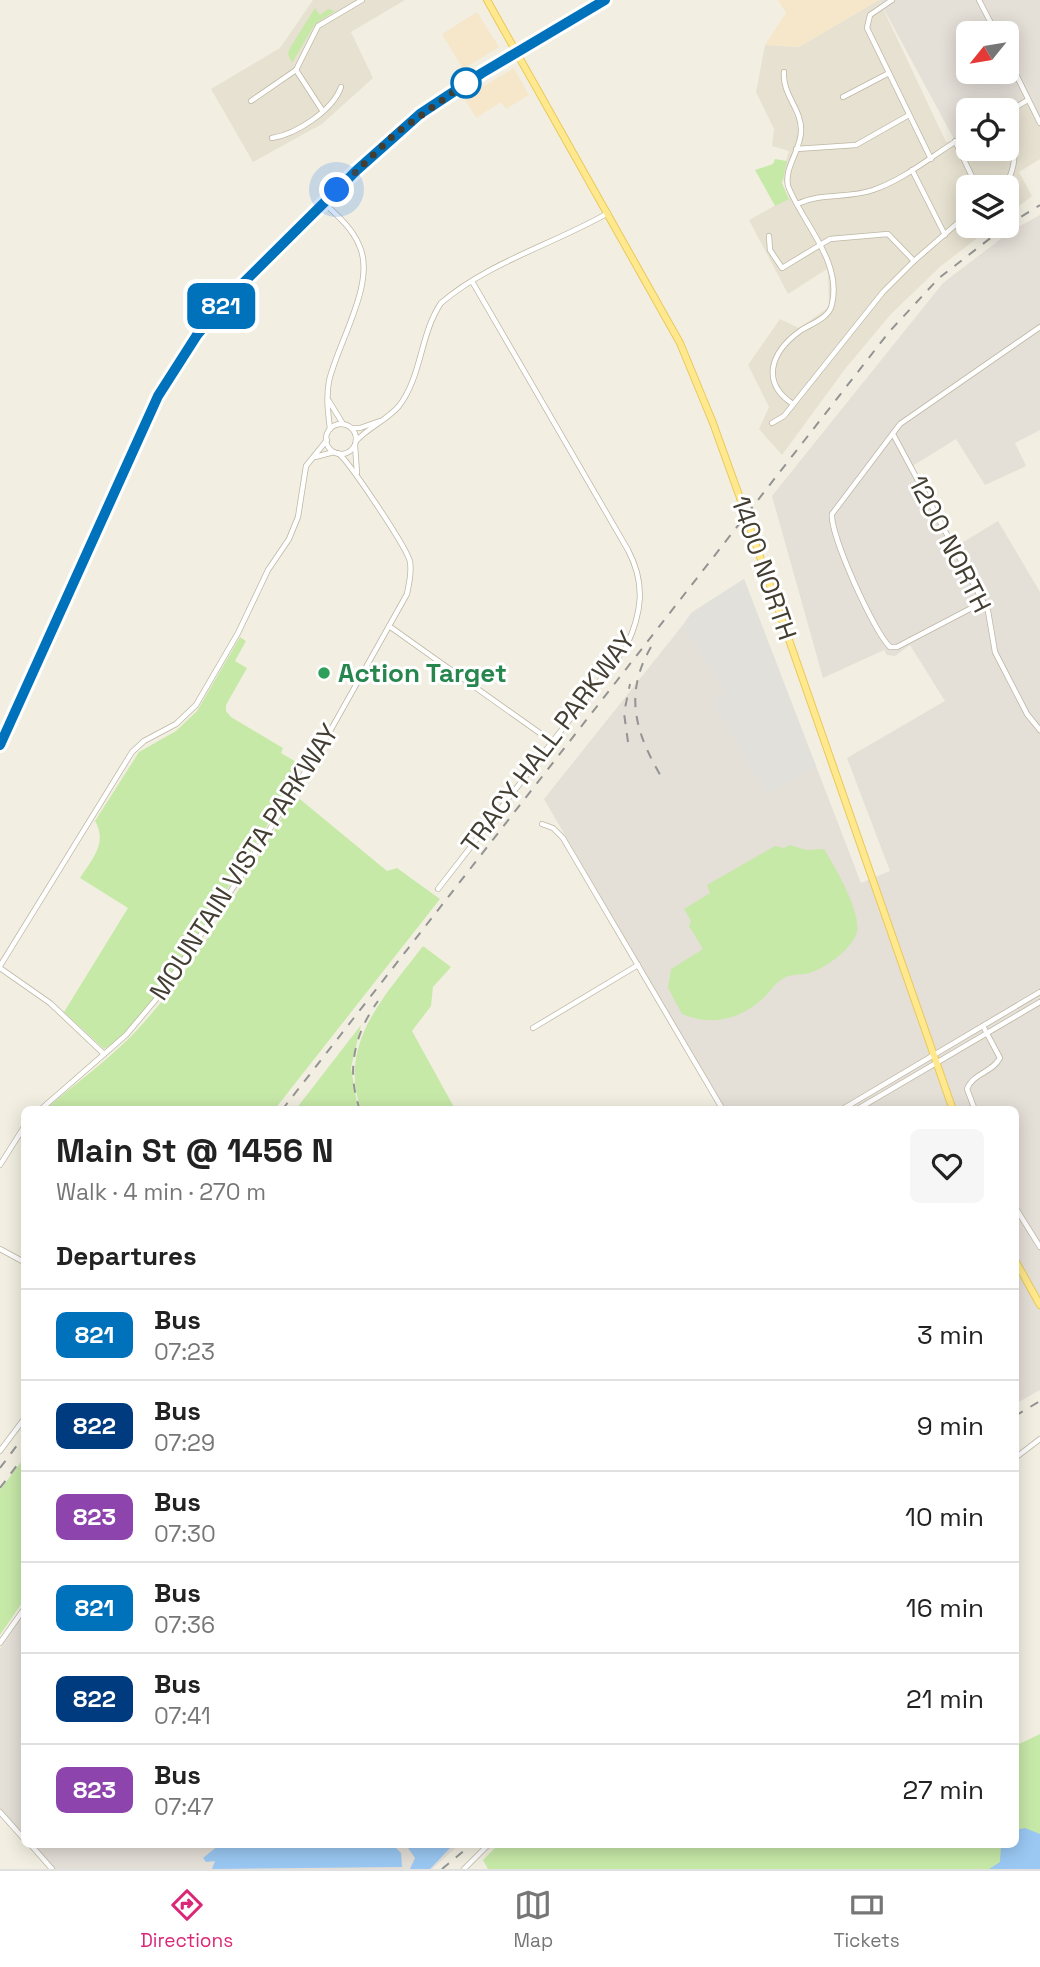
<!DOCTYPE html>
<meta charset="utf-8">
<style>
body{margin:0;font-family:"Space Grotesk",sans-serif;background:#f6f6f6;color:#222;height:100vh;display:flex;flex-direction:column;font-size:26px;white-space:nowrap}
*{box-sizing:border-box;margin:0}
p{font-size:23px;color:#767676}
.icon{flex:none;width:38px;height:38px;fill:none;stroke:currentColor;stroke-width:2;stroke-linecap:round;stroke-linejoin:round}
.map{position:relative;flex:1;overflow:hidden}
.sheet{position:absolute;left:21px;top:1106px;width:998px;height:742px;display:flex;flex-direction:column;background:#fff;border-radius:10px;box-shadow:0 4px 18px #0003}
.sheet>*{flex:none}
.badge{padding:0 14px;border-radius:10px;font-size:24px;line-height:46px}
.needle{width:46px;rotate:240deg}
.tools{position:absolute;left:956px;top:21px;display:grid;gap:14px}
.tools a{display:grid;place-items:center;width:63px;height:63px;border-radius:10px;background:#fff;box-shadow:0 4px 18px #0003;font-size:35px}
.you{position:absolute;width:35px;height:35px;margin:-18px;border:5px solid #fff;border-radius:50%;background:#1a73e8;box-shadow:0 0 0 10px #1a73e833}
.map>.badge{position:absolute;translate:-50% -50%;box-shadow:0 0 0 4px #fff}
h2{padding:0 35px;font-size:26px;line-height:63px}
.round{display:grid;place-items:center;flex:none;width:74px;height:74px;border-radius:10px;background:#f6f6f6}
.headline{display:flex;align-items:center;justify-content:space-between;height:119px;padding:0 35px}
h1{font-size:33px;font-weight:800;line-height:52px}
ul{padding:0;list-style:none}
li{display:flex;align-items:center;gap:21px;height:91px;padding:0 35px;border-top:2px solid #e0e0e0}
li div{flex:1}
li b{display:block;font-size:26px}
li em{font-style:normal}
li .badge{min-width:77px;font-weight:700;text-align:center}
.tab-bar{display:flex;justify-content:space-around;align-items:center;height:98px;border-top:2px solid #e0e0e0;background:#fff;font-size:19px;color:#767676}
.tab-bar a{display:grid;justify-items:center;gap:4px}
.tab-bar .current{color:#db2777}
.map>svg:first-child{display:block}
.residential{fill:#e6e1d0}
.commercial{fill:#f6e7cb}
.industrial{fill:#e4dfd7;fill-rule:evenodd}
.green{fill:#c7e9a8}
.parking{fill:#e2e0db}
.water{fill:#9ac8f3}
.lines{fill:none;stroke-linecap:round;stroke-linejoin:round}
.minor-casing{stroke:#beb7a4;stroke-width:6}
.major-casing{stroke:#e9c959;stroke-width:8}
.minor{stroke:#fff;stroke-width:4.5}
.major{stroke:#ffe88e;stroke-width:6}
.rail{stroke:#939393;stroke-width:2;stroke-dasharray:9 9;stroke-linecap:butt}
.major-bridge-casing{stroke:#e9c959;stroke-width:8;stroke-linecap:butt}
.major-bridge{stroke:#ffe88e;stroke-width:6}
.line-casing{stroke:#fff;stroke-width:16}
.line{stroke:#0072bc;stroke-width:10}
.walk{stroke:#443e32;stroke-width:7;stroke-dasharray:0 12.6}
.stop-dot{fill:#fff;stroke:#0072bc;stroke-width:3.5}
.leisure-dot{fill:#2e9e5b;stroke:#fff;stroke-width:2.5}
.labels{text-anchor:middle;stroke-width:6;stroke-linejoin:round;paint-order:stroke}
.street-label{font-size:26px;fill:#443e32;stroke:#fff}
.leisure-label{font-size:26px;font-weight:bold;fill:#27864d;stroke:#fff;text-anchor:start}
</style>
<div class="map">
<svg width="1040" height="1869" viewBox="0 0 1040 1869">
<rect width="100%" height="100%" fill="#f2efe2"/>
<g class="residential">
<polygon points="313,0 405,0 351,32 373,78 322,124 253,162 211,89 280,48"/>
<polygon points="879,0 946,142 955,141 968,134 968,149 1006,149 1006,113 1028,100 1040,123 1040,159 1019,172 1032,196 1006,216 1006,187 968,187 968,226 993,226 941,266 891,314 845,369 782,455 759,429 769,407 748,365 780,319 799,328 829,307 828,275 827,269 788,294 749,220 789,198 782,175 789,151 772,146 774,129 756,92 765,45 799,47"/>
</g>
<g class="commercial">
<polygon points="778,0 879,0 799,47 765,45 786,13"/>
<polygon points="477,12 499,47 463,69 442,34"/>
<polygon points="514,68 529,95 506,109 501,102 476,118 464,98"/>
</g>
<g class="industrial">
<path d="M879,0H1040V123L1028,101L1006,113V110H968V134L955,141ZM968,33H1006V72H968Z"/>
<polygon points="1040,215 1040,430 1015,443 1026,466 985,485 956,439 911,467 955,547 998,521 1040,592 1040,1390 1015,1404 1015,1110 724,1109 544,799 694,611 744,579 861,883 890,871 847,758 945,701 910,645 895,656 887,655 884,650 823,678 772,496 943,283 1011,231"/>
<polygon points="24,1614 24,1837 0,1810 0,1649"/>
<polygon points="32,1845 459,1845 432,1869 54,1869"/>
</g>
<g class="green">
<polygon points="315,8 320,15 328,9 335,11 315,24 292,63 288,54 290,48"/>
<polygon points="775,159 787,161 782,183 789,199 775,206 755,170 773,164"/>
<path d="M240,637L246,641L235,661L247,668L226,705V711L231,717L283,748L281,753L303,766C261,837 218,906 171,974C156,995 128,1038 104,1049L64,1012L128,908L80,878C92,859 108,843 95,821L139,752L176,731L197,711Z"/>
<path d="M295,795L387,871L397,868L440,899L275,1109H46C77,1082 110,1059 138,1029C198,964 250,871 295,795Z"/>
<path d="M790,845L806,850L824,849C835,867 861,911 857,932C853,949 821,972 805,974C796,975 792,974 784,978C774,983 770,993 761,1000C739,1020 710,1026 682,1014L668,988L671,969L703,949L689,926L691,921L684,909L710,893L707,885L775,846L784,848Z"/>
<path d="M423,946L451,967L433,987L431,1006L412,1031L455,1109H361C337,1043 386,995 423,946Z"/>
<polygon points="361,1025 351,1068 358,1109 296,1109"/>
<polygon points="24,1458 24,1600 0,1635 0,1490"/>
<polygon points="1040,1734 1040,1869 488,1869 483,1860 499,1844 1015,1844 1015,1746"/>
</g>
<polygon class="parking" points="744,579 816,766 767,796 711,701 725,693 683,625 691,613"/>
<g class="water">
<polygon points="1025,1828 1040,1834 1040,1869 989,1869 1000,1862 1001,1845 1015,1844 1015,1830"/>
<path d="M277,1845H390V1848H396L401,1853L402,1867L212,1869L215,1861L206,1862L203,1858L219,1845C240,1844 257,1848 277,1845Z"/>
<polygon points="406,1845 442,1845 450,1848 430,1869 410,1869 415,1858"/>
</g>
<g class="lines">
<defs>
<g id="minor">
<polyline points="892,0 870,15 867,28 931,159"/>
<polyline points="979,0 996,33"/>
<polyline points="1006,54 1040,123"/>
<polyline points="296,70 318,26 362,0"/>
<polyline points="296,70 322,110"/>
<path d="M784,72C782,95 802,109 801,131C801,150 784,167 788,186C803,224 842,261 832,304C830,318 810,324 800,331C771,352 760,382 793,404"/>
<polyline points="843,97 889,73"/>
<polyline points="251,101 296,70"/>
<polyline points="1006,113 1028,100"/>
<path d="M272,138C297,134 333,110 341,87"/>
<polyline points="955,141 977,187"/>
<polyline points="796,149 856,145 909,115"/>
<polyline points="912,170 945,235"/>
<path d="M1005,187C1016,166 1018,152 1006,130"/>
<path d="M324,203C337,215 352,228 359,245C377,282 338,342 329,381C326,397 328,413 330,429"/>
<path d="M797,204C822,192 848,199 873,190C908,178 936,152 968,134"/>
<polyline points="769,236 770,250 782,268 830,239 888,234 914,261"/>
<polyline points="329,401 343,424"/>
<polyline points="772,423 784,416 883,292 914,261 968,214"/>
<circle cx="341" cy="439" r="15"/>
<polyline points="352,428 360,428 380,421"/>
<polyline points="893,434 988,611 995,652 1027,714 1040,730"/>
<path d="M356,441C369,427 387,420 399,406C422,376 420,334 441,303C489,262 554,244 608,213"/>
<polyline points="355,445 357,473"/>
<polyline points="315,457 334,452"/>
<path d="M983,602L897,647H890C874,632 830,535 832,514L900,424L1040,327"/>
<polyline points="389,626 551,741"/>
<polyline points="542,824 553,828 563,838 723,1110"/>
<path d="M438,889L626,647C642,613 646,584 628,550L473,283"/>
<polyline points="0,966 132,752 144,741 176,724 196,705 238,633 268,570 289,539 298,517 306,466 327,440"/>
<polyline points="0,968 50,1003 104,1054"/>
<polyline points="533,1028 638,965"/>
<path d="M40,1110L126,1035L158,997L241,876L329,733L407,594C409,583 412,573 410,562C408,549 348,460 338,453"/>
<polyline points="841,1110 1040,992"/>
<polyline points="856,1110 1040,1002"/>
<path d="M975,1110L967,1089C973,1073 992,1073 1000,1058L983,1026"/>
<polyline points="0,1165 24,1127"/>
<polyline points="1015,1207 1040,1247"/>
<polyline points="0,1249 24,1262"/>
<polyline points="0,1451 24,1419"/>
<polyline points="1015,1458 1040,1439"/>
<polyline points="0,1643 24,1609"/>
<polyline points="0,1812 24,1839"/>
<polyline points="30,1844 52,1869"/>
<polyline points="464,1869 489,1844"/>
</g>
<g id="major">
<polyline points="487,0 680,343 713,423 740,498"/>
<polyline points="750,528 953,1110"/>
<polyline points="0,745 158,396 197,335 225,301 365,163 420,114 482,73 605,0"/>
<polyline points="1015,1260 1040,1305"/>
</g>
</defs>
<use href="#minor" class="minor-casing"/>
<use href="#major" class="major-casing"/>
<use href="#minor" class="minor"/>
<use href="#major" class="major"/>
<g class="rail">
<polyline points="1006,226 1040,205"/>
<path d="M651,647C623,695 636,734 662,778"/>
<polyline points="628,742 624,713 630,684"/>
<polyline points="282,1110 889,332 939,278 1006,226"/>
<path d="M360,1110C346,1071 354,1034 378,1001"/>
<polyline points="1015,1416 1040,1401"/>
<polyline points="0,1468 24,1436"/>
<polyline points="0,1488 24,1456"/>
<polyline points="442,1869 472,1844"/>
</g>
<defs>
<polyline id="major-bridge" points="740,498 750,528"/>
</defs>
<use href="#major-bridge" class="major-bridge-casing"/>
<use href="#major-bridge" class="major-bridge"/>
</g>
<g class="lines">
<defs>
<polyline id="line" points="0,745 158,396 197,335 225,301 357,170 420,114 482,73 605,0"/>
</defs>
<use href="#line" class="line-casing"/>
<use href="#line" class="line"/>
<polyline class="walk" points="337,190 395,134 466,83"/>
</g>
<circle class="stop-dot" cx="466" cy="83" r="14"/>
<circle class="leisure-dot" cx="324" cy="673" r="7"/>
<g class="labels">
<g class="street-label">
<text transform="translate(950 544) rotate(63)" y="9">1200 NORTH</text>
<text transform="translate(764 568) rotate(71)" y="9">1400 NORTH</text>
<text transform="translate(548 742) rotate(-53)" y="9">TRACY HALL PARKWAY</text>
<text transform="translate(244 862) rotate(-57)" y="9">MOUNTAIN VISTA PARKWAY</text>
</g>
<g class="leisure-label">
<text x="338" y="682">Action Target</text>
</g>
</g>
</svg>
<div class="tools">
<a><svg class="needle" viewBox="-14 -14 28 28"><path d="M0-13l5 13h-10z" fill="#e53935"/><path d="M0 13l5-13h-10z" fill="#767676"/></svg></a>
<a><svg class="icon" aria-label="locate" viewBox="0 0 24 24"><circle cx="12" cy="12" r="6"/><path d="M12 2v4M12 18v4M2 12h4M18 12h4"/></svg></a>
<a><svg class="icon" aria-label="layers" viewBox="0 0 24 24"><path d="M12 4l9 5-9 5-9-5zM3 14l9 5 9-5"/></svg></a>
</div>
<div class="you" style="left:337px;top:190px"></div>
<b class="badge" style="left:221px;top:306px;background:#0072bc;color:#fff">821</b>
<section class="sheet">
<div class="headline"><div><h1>Main St @ 1456 N</h1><p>Walk · 4 min · 270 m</p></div><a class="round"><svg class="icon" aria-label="heart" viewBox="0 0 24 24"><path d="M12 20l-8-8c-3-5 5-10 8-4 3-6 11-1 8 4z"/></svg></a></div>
<h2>Departures</h2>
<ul>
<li><span class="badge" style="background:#0072bc;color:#fff">821</span><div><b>Bus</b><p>07:23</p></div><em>3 min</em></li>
<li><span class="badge" style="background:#003b80;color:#fff">822</span><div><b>Bus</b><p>07:29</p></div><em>9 min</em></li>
<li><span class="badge" style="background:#8e44ad;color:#fff">823</span><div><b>Bus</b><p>07:30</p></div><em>10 min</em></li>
<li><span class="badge" style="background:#0072bc;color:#fff">821</span><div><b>Bus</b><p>07:36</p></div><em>16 min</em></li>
<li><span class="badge" style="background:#003b80;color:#fff">822</span><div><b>Bus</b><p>07:41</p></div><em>21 min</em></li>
<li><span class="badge" style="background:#8e44ad;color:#fff">823</span><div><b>Bus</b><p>07:47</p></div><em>27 min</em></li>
</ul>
</section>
</div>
<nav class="tab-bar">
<a class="current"><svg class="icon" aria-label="directions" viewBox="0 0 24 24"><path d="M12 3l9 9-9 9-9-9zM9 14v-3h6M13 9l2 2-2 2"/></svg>Directions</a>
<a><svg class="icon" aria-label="map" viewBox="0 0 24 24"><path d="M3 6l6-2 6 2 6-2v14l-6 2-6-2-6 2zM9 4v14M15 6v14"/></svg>Map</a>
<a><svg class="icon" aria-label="tickets" viewBox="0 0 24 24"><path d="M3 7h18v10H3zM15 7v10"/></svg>Tickets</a>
</nav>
